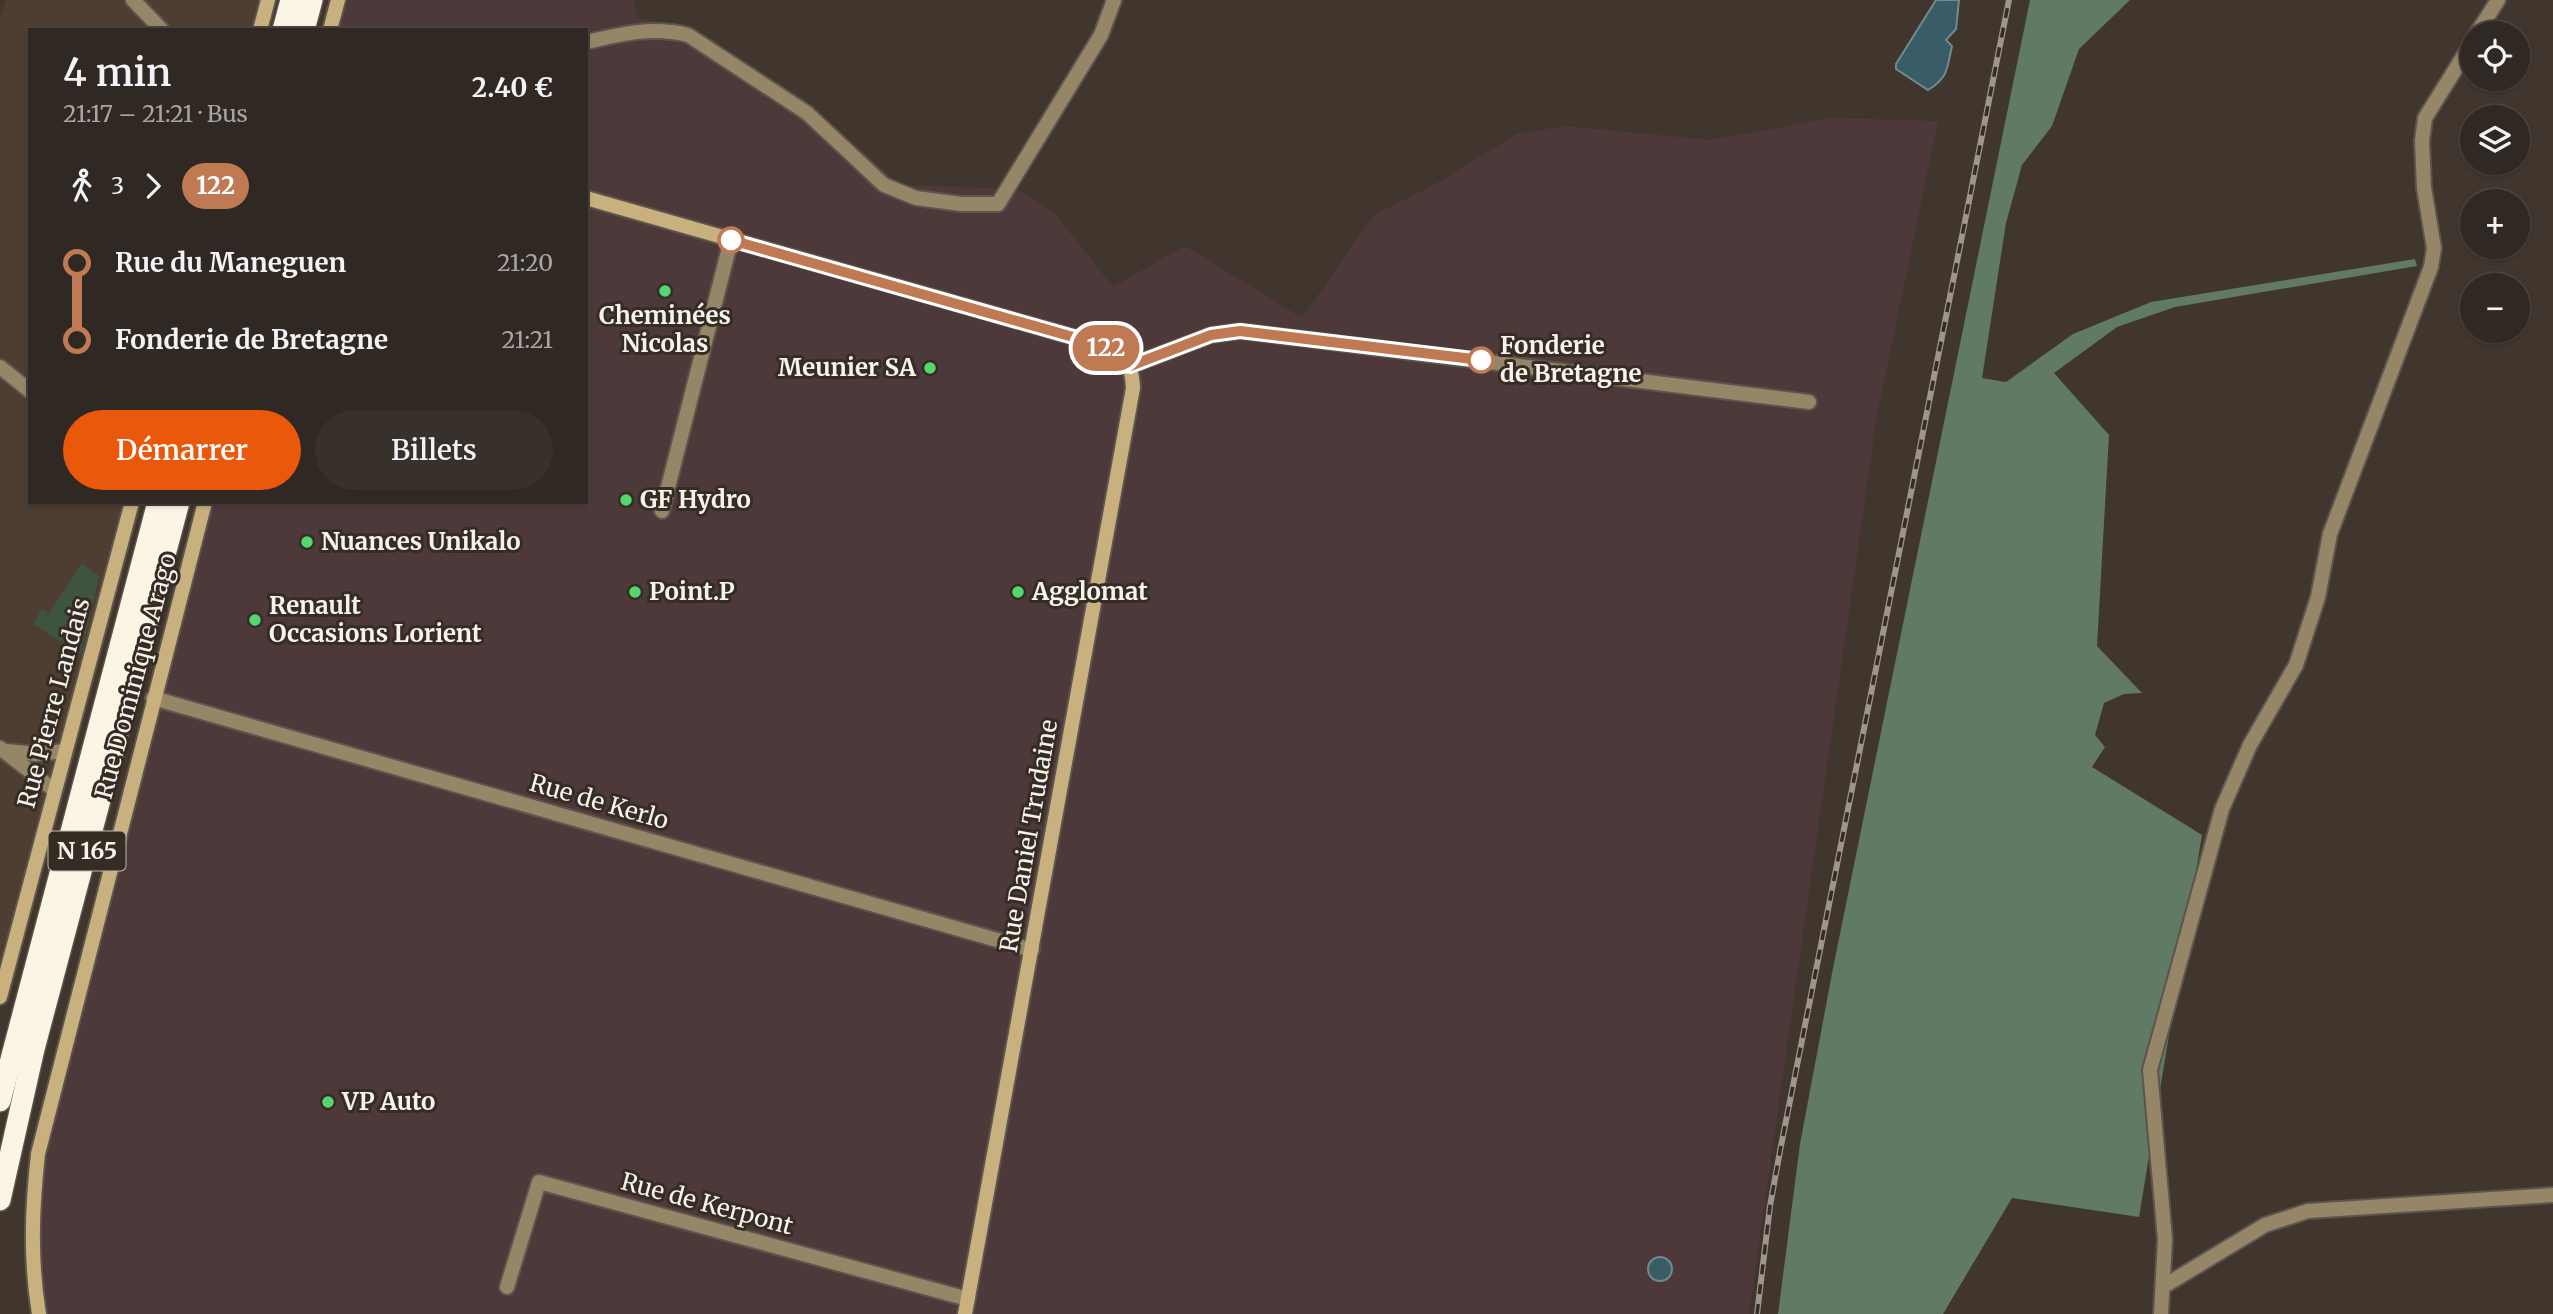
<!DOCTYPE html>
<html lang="fr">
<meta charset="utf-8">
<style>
body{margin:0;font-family:Merriweather,serif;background:#38302a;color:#f1f3f6;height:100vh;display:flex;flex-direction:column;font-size:26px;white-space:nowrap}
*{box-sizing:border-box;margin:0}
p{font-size:23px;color:#a8a6a5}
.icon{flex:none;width:38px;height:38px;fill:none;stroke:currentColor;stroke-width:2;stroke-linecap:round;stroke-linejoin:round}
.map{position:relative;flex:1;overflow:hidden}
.side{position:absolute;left:28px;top:28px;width:560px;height:476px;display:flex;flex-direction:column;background:#302822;border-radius:0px;box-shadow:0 2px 5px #0004,0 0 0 2px #4b4440}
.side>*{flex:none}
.badge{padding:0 14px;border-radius:23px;font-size:24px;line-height:46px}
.buttons{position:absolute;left:2460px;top:21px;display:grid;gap:14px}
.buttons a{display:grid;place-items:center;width:70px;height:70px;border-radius:50%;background:#302822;box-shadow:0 2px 5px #0004,0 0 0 2px #4b4440;font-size:35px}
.map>.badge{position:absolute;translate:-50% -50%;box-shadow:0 0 0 4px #fff}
.legs{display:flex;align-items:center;gap:10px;height:77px;padding:0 35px;font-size:23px}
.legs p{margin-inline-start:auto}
.overview{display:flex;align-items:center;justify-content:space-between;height:119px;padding:0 35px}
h1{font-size:38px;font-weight:600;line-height:52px}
.action{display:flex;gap:14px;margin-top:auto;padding:14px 35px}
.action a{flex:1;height:80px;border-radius:42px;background:#ea580c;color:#fff;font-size:28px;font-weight:600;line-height:80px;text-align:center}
.action a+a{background:#38302a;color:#f1f3f6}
ul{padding:0 35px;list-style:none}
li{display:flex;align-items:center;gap:24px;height:77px;font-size:26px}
li i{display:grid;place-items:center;width:10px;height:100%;margin:0 9px;background:currentColor}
li i::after{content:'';width:18px;height:18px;margin:-9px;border:5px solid;border-radius:50%;background:#302822}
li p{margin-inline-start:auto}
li:first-child i{background:linear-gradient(#0000 50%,currentColor 0)}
li:last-child i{background:linear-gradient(currentColor 50%,#0000 0)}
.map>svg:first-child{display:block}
.built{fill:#4e3e31}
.industrial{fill:#4e393a}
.green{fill:#3c5440}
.forest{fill:#607a65}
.water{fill:#385d67;stroke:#728a8f;stroke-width:2}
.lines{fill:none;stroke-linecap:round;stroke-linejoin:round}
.street-casing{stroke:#5d544c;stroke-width:18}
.secondary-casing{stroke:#5d544c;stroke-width:18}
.highway-casing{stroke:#5d544c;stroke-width:24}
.street{stroke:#948667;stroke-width:14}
.secondary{stroke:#c8b17f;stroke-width:14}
.highway{stroke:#fbf5e6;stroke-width:21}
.rail-casing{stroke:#9e968e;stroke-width:6}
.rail{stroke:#352c24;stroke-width:3.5;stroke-dasharray:10;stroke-linecap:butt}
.line-1-casing{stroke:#fff;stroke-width:16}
.line-1{stroke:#c07a53;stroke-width:10}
.stop-1-dot{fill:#fff;stroke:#c07a53;stroke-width:3.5}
.poi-dot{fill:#55d671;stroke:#352c24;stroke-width:2.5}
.labels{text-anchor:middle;stroke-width:6;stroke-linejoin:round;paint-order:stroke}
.shield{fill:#352c24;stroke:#beb7b0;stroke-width:2}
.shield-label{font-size:23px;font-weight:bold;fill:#f8f2ec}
.poi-label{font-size:24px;font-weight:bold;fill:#f8f2ec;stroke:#352c24;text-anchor:start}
.stop-label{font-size:24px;font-weight:bold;fill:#f8f2ec;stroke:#352c24;text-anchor:start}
.street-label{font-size:24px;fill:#f8f2ec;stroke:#352c24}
</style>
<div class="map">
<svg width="2553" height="1314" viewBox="0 0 2553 1314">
<rect width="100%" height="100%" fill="#40362d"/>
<polygon class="built" points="6,0 268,0 260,30 30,30 30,502 132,502 0,997 0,19"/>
<polygon class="industrial" points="338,0 634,0 637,18 695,31 820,114 900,185 1017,189 1056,215 1113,287 1185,246 1302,318 1374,215 1443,180 1516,134 1565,126 1710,140 1832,118 1938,121 1876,421 1749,1314 39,1314 34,1189 205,502 586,502 586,30 330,30"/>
<polygon class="green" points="82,563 99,576 81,654 33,624 42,609 49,613"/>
<polygon class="forest" points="2030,0 2130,0 2079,49 2052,126 2022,165 2006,223 1982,378 2006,382 2073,334 2151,302 2415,259 2417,266 2175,307 2117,327 2054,373 2109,435 2097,646 2142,693 2124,694 2104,703 2095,735 2105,747 2092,767 2202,835 2139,1217 2012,1198 1943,1314 1778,1314 1800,1144 1833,968"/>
<g class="water">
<path d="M1936,0H1959L1956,29L1946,40L1952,46C1947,69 1948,78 1928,90L1896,69V64Z"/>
<circle cx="1660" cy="1269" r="12"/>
</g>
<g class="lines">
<defs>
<g id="street">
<polyline points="133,0 162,30"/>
<polyline points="2477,33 2498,0"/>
<path d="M586,42C623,34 650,26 688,35L807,113L884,185L916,198L961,204H998L1101,35L1114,0"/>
<polyline points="1130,366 1211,335 1240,331 1809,402"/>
<polyline points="0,367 30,391"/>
<polyline points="662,511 731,240"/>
<polyline points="153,698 1032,950"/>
<polyline points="0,748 54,790"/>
<polyline points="6,751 36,754 65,751"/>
<polyline points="2164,1286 2265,1225 2308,1211 2553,1195"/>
<polyline points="507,1287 539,1182 968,1299"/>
<polyline points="2161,1314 2165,1239 2150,1070 2222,809 2250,745 2296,665 2318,597 2330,534 2431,267 2434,248 2424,188 2422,141 2425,118 2473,41"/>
</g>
<g id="secondary">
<polyline points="260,30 268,0"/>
<polyline points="330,30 338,0"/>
<path d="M586,198L1098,344C1122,355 1132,359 1133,388L965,1314"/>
<polyline points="0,997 132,502"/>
<path d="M39,1314C30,1260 32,1208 38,1154L205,502"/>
</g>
<g id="highway">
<polyline points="283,30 291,0"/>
<polyline points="304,30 312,0"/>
<polyline points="0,1101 158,502"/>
<polyline points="0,1200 34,1049 179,502"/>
</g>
</defs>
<use href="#street" class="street-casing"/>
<use href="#secondary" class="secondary-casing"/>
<use href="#highway" class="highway-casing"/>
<use href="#street" class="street"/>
<use href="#secondary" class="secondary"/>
<use href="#highway" class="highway"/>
<defs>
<polyline id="rail" points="1757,1314 1770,1206 1780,1151 2009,0"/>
</defs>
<use href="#rail" class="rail-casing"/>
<use href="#rail" class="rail"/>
</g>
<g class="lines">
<defs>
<polyline id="line-1" points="731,240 1098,344 1116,352 1130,366 1211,335 1240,331 1481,360"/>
</defs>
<use href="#line-1" class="line-1-casing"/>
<use href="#line-1" class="line-1"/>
</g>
<g class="stop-1-dot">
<circle cx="731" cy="240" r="12"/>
<circle cx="1481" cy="360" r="12"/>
</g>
<g class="poi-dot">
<circle cx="665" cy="291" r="7"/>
<circle cx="930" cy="368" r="7"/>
<circle cx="626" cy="500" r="7"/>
<circle cx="307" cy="542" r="7"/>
<circle cx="635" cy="592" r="7"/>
<circle cx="1018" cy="592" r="7"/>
<circle cx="255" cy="620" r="7"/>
<circle cx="328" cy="1102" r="7"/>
</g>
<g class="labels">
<rect class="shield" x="48.5" y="831.5" width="77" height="39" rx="5"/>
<g class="shield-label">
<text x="87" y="859">N 165</text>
</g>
<g class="poi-label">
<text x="665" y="324" text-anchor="middle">Cheminées<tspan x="665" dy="28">Nicolas</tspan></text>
<text x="916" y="376" text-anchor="end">Meunier SA</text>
<text x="640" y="508">GF Hydro</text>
<text x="321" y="550">Nuances Unikalo</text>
<text x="649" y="600">Point.P</text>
<text x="1032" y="600">Agglomat</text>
<text x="269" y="614">Renault<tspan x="269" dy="28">Occasions Lorient</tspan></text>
<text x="342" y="1110">VP Auto</text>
</g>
<g class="stop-label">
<text x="1500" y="354">Fonderie<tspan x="1500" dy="28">de Bretagne</tspan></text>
</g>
<g class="street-label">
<text transform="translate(136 676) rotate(-75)" y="8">Rue Dominique Arago</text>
<text transform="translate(54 703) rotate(-75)" y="8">Rue Pierre Landais</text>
<text transform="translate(599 802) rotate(16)" y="8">Rue de Kerlo</text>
<text transform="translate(1029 836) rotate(-80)" y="8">Rue Daniel Trudaine</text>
<text transform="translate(707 1204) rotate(15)" y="8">Rue de Kerpont</text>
</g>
</g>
</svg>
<div class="buttons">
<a><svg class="icon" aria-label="locate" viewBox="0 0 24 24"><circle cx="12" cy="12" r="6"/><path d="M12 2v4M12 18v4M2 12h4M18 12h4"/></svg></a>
<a><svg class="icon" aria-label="layers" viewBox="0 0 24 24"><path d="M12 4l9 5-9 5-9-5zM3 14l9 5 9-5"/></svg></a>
<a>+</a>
<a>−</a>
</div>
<b class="badge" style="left:1106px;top:348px;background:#c07a53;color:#fff">122</b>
<section class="side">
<div class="overview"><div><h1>4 min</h1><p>21:17 – 21:21 · Bus</p></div><b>2.40 €</b></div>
<div class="legs"><svg class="icon" aria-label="walk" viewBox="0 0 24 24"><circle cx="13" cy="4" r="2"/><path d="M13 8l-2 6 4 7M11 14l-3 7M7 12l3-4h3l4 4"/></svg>3<svg class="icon" aria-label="forward" viewBox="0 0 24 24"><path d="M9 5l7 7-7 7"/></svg><b class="badge" style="background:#c07a53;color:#fff">122</b></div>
<ul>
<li><i style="color:#c07a53"></i><b>Rue du Maneguen</b><p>21:20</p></li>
<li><i style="color:#c07a53"></i><b>Fonderie de Bretagne</b><p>21:21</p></li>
</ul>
<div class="action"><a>Démarrer</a><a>Billets</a></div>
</section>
</div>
